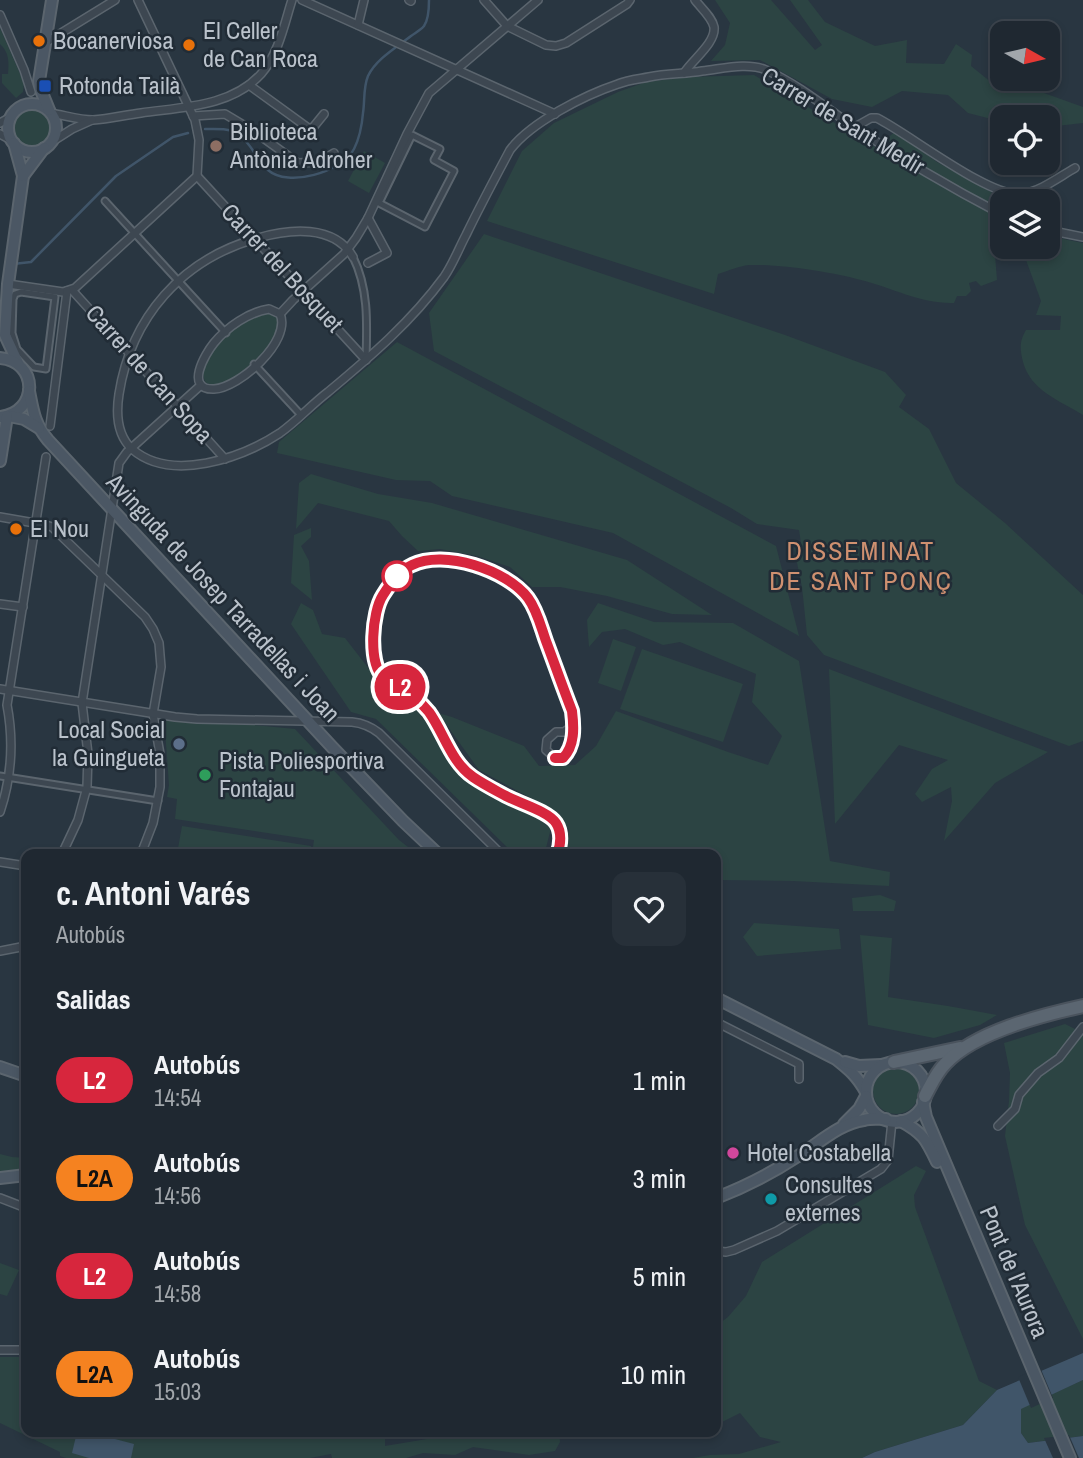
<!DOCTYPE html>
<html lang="es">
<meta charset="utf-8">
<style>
body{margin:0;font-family:"Archivo Narrow",sans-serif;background:#273039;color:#f1f3f6;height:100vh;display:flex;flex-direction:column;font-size:26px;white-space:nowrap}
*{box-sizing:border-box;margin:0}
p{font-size:23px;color:#a1a6ab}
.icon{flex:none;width:38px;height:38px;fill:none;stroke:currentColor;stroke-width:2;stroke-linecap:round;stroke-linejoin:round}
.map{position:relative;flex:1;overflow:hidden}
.drawer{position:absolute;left:21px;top:849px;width:700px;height:588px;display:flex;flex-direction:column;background:#1f2831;border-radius:14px;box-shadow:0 4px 10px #0003,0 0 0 2px #3c444d}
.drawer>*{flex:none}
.badge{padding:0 14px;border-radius:23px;font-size:24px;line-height:46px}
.needle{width:46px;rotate:98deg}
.fabs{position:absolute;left:990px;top:21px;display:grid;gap:14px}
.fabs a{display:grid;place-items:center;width:70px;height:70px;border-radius:14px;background:#1f2831;box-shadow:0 4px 10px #0003,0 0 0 2px #3c444d;font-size:35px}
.map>.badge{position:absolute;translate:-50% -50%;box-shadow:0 0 0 4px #fff}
h2{padding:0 35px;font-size:26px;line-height:63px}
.round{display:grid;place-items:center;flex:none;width:74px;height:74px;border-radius:14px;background:#273039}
.summary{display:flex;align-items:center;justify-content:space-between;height:119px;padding:0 35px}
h1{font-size:33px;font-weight:700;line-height:52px}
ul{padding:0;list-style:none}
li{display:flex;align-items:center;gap:21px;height:98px;padding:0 35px}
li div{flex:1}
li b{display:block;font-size:26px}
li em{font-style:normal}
li .badge{min-width:77px;font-weight:700;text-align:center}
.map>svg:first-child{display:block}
.green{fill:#2c4443}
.water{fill:#405569}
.pier{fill:#293641}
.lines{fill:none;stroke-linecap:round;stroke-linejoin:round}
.stream{stroke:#405569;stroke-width:2.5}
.pedestrian-casing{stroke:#5b656e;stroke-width:9}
.minor-casing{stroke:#5b656e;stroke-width:10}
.secondary-casing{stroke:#5b656e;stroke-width:14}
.primary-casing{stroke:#4a535d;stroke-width:16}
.pedestrian{stroke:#3d4751;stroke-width:5}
.minor{stroke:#3d4751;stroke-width:7}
.secondary{stroke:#4b5764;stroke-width:10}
.primary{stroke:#5b6671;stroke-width:12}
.line-casing{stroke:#fff;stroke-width:16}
.line{stroke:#d7263d;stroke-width:10}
.food-dot{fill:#e8710a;stroke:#212c36;stroke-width:2.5}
.transit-dot{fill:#1a4fb4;stroke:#212c36;stroke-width:2.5}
.education-dot{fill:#8d6e63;stroke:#212c36;stroke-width:2.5}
.stop-dot{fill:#fff;stroke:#d7263d;stroke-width:3.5}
.service-dot{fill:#5c6f8a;stroke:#212c36;stroke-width:2.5}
.leisure-dot{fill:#2e9e5b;stroke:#212c36;stroke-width:2.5}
.hotel-dot{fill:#d1479c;stroke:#212c36;stroke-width:2.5}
.culture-dot{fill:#0f9aa8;stroke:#212c36;stroke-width:2.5}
.labels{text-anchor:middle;stroke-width:5;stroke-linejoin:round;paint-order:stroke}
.poi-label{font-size:24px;fill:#bac2cb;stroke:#212c36;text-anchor:start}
.street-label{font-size:24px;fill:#bac2cb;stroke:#212c36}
.neighbourhood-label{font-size:26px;letter-spacing:2px;fill:#cf9070;stroke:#212c36}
</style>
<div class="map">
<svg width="1083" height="1458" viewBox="0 0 1083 1458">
<rect width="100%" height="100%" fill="#293641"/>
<g class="green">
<polygon points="715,0 771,0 815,50 822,45 790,0 808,0 825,22 875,46 907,40 906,63 944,64 956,44 972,55 971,66 1002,91 1030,88 1083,107 1083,123 1048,127 1048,117 1003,117 1003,122 968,113 948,95 902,91 872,107 832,99 760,60 711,61 725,45 730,23"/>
<path d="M0,28L24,83L23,92L16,98L2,83V74H8C9,62 9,52 0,44Z"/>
<path d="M754,75L875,147L895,132L937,162L998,196L1021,201H1003V247H1048V236L1083,243V415C1059,400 1031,391 1023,362C1020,349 1019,342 1026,330H1060L1061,316L1036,315L1041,301L1026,260L995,255L997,280L981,286L976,281L969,283L971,291L966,296H957L954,303C921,304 893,288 861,280C831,272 781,264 749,265C739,266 728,271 718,274L714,294L487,221L522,151L554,123L618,92L646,82L688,77Z"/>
<circle cx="32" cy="127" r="19"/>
<polygon points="364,151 385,163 369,193 348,181"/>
<polygon points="484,234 785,335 885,372 906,395 899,407 929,429 956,483 1005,523 1083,595 1083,741 1069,746 824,655 807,635 802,587 794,548 801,543 799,530 757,524 731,508 434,351 429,313"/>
<path d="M270,311L279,316C278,322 279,328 277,333C270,354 229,392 206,383C193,362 227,332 244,322C252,317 260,314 270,311Z"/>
<polygon points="397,342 776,546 799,636 613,533 452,496 430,481 396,480 277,453 279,442"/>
<polygon points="311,474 378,494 432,503 627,560 712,615 672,614 607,596 560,587 532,587 510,567 477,556 440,549 418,551 402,536 389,521 318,503 296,529 299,483"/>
<polygon points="311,528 311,537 301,546 309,561 312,600 291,583 294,535"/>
<polygon points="301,603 313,610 322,634 345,638 373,674 424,715 455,770 477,789 534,816 551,828 545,852 542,854 514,854 376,719 351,712 291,624"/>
<polygon points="598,603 654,622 733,623 799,661 830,861 890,872 889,886 793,881 716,880 716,854 561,854 569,830 553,810 479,770 438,713 452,717 524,746 539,766 575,765 596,746 616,711 728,752 768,765 782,736 752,702 756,674 680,642 663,645 625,629 602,632 589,647 587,620"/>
<polygon points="613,639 636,647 621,691 598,683"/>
<polygon points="642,649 743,684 723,742 620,709"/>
<polygon points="829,669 1048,752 995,783 944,841 952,801 951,787 922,802 915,794 932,769 948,760 899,745 835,824"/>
<polygon points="164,716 295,729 399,840 417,854 312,854 314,840 175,819 177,799 167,797 169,785"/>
<polygon points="182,826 311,846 310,854 177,854"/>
<polygon points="880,895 896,901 894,911 853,911 852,898"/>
<polygon points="754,923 839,929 841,949 757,956 743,937"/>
<polygon points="860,935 892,938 888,997 948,1006 997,1015 980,1025 934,1038 868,1025"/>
<polygon points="1065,1024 1083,1033 1083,1339 1025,1225 1005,1136 1009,1101 1010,1073 1004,1043"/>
<circle cx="896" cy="1091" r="23"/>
<polygon points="0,1154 12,1157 26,1158 26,1170 0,1173"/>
<polygon points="916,1166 926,1171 914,1195 915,1207 979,1381 997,1390 963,1425 875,1452 862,1458 693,1458 710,1455 739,1454 781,1442 760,1437 740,1413 716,1425 716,1326 728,1317 746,1296 762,1262"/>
<polygon points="0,1263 19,1270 7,1296 0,1294"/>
<polygon points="0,1357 26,1357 26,1432 385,1432 385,1446 433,1438 434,1432 559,1432 560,1442 555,1451 529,1455 473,1447 455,1455 423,1453 406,1458 332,1458 331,1454 310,1458 66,1458 60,1456 60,1452 0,1423"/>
<polygon points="1083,1380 1083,1436 1028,1443 1021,1433 1021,1408"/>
</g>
<g class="water">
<polygon points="1083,1353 1083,1380 1021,1409 1021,1433 1028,1443 1083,1436 1083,1458 862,1458 875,1452 963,1425 997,1390"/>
<polygon points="77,1432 88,1432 134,1444 131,1458 89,1458 72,1453"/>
</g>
<g class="pier">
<polygon points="1040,1367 1053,1398 1031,1408 1018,1377"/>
<polygon points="1069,1435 1079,1458 1053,1458 1044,1438"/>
</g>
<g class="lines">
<g class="stream">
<path d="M205,129C216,129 227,128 237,133C250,141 257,160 268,170C288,188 342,172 354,149C359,139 362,125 363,113C365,101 363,88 368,76C376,59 397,47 411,36C415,33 421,30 424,26C429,19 429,8 429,0"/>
<polyline points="13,264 31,262 116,176 173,137 188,133"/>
</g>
<defs>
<g id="pedestrian">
<polygon points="412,135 440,149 434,160 454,171 425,227 379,203"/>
<polyline points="105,201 226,333"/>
<path d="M353,257C369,289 367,325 366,360"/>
<polygon points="21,292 55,297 46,369 34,367 17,349 12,333 13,299 15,294"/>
<polyline points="254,364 301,415"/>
<polyline points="0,776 158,801"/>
</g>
<g id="minor">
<polyline points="302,0 555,114"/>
<polyline points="409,0 411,1"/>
<polyline points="484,0 507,26 546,45 556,46 566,43 627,4 630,0"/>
<polyline points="0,15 24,70 31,92"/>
<polyline points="358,25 364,0"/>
<polyline points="45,43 115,0"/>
<path d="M684,73C692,60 716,43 714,27C712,17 701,8 695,0"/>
<polyline points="249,85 311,130 324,114"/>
<path d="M50,113C64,115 79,120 93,120C109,119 125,115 141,113C182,107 231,107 261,74C279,53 284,25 292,0"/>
<polyline points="193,116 225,114 255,132 298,163 319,162 334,153"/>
<polyline points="0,123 11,117"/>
<path d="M855,127L871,118H877C909,134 990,198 1021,194C1040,192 1059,177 1075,168"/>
<polyline points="0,134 11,140"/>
<polyline points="50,143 72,129 92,120"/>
<polyline points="197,176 366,360"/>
<polyline points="368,218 387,253 368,263"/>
<polyline points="1048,230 1083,237"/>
<path d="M353,257C334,224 289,229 258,238C182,259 131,317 119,394C116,413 117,435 132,449C171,483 242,458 280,433C297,421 311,405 328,392C370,357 411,322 444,277C453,264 459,248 466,235C480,206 495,178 510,150C531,122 585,95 618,84C628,80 639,79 649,77C667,73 685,74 702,71C722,69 747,62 766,70C797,84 824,106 851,125C900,158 951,188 1003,215"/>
<polyline points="8,284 63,292 75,288 197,176 199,140 195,120 138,0"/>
<polyline points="72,290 225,459"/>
<path d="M269,309L280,314C292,341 239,388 214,389C184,390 205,354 214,343C227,327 249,312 269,309Z"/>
<polyline points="280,314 293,300 344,254 356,238 368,218 407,134 429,93 538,0"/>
<polyline points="50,426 67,291"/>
<polyline points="0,517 46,525 52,527 145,617 153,629 159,643 161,667 153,714 160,754 160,787 153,823 141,854"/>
<polyline points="0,604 23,607"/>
<path d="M0,689L175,717L197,719L352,722C362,723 370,726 379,733L501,854"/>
<path d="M573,726C572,739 573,748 563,758H555L546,750L547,740L556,732H564Z"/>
<path d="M0,812C12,776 14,742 7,705L46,457"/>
<polyline points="62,854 78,820 87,787 88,754 82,703 119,463 127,452 201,385"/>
<path d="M557,854C561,845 562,832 556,823C547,811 519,803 505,796C495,790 483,784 473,777C451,762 444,733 428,712C422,704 414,696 406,690C399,686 389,682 383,677C369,663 372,617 380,600C382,595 386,591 389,587C395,578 402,570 412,565C444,549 507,569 528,598C537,610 541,627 547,641C555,665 563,688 572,711L573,726"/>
<polyline points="0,862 26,866"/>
<polyline points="0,951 26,946"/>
<polyline points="716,1022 799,1064 799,1079"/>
<polyline points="998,1126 1015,1109 1019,1095 1038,1073 1059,1058 1083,1027"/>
<polyline points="0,1198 26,1208"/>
<polyline points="716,1251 726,1252 734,1250 777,1231 881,1169 888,1160 892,1121"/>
<polyline points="0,1350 26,1350"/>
</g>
<g id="secondary">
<circle cx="32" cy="128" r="24"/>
<polyline points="49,110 40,88 39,81 52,0"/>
<polyline points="14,143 23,176 8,284 5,335 19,365"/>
<polyline points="23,176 44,148"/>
<path d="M0,358C39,361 39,413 0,417"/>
<path d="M29,391C33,411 34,423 48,440L332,747L403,821L438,854"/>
<polyline points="9,416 24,419 39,428"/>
<polyline points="0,461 7,416"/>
<path d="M716,998L836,1059C850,1070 857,1076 866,1092"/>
<polyline points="845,1062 859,1066 881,1065"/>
<circle cx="896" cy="1092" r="30"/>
<polyline points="0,1067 26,1076"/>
<polyline points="923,1102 926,1117 1070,1458"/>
<path d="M901,1121C923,1133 926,1139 937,1162"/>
<polyline points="844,1124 859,1109 866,1096"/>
<polyline points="0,1178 26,1175"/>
<path d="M716,1198C745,1187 772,1173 798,1156C818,1144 840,1123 864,1120C871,1118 878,1119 886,1119"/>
</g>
<g id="primary">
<polyline points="894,1062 960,1048"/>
<path d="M925,1096C931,1085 936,1073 945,1064C974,1032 1042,1015 1083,1006"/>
</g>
</defs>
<use href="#pedestrian" class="pedestrian-casing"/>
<use href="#minor" class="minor-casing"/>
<use href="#secondary" class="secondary-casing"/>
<use href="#primary" class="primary-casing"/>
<use href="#pedestrian" class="pedestrian"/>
<use href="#minor" class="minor"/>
<use href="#secondary" class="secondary"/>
<use href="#primary" class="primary"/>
</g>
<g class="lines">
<defs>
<path id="line" d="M555,758H563C575,746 574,727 572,711C563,688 555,665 546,641C541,627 537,610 528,598C507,570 444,549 412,565C399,571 390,584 383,595C372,612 368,662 383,677C389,683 399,686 406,690C414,696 422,704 429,712C444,733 451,762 473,777C483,784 495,790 506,796C519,803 548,811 556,823C562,832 561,845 557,854"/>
</defs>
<use href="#line" class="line-casing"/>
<use href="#line" class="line"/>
</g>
<g class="food-dot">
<circle cx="39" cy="41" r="7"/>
<circle cx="189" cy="45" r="7"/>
<circle cx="16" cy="529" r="7"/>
</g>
<rect class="transit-dot" x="38" y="79" width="14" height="14" rx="3.5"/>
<circle class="education-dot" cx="216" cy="146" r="7"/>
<circle class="stop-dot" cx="397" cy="576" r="14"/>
<circle class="service-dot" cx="179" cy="744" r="7"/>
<circle class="leisure-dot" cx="205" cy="775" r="7"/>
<circle class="hotel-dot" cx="733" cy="1153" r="7"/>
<circle class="culture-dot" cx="771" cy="1199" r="7"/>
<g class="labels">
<g class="poi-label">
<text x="203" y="39">El Celler<tspan x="203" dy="28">de Can Roca</tspan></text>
<text x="53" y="49">Bocanerviosa</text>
<text x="59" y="94">Rotonda Tailà</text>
<text x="230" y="140">Biblioteca<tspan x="230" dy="28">Antònia Adroher</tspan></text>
<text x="30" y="537">El Nou</text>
<text x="165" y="738" text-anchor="end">Local Social<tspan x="165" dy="28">la Guingueta</tspan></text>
<text x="219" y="769">Pista Poliesportiva<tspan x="219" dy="28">Fontajau</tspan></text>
<text x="747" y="1161">Hotel Costabella</text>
<text x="785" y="1193">Consultes<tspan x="785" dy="28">externes</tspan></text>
</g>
<g class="street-label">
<text transform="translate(843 121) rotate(31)" y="8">Carrer de Sant Medir</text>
<text transform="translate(282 268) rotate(47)" y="8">Carrer del Bosquet</text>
<text transform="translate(149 374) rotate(48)" y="8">Carrer de Can Sopa</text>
<text transform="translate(223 598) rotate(47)" y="8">Avinguda de Josep Tarradellas i Joan</text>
<text transform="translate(1014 1272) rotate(67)" y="8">Pont de l'Aurora</text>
</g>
<g class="neighbourhood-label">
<text x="861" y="560">DISSEMINAT<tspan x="861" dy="30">DE SANT PONÇ</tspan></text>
</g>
</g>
</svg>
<div class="fabs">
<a><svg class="needle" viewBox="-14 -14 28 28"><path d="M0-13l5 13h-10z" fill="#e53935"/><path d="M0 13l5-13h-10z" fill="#a1a6ab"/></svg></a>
<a><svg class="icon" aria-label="locate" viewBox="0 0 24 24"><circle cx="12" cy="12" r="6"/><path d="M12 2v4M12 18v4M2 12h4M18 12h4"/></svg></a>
<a><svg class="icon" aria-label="layers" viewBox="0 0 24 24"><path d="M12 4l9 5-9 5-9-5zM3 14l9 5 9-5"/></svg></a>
</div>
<b class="badge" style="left:400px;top:687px;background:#d7263d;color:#fff">L2</b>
<section class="drawer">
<div class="summary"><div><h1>c. Antoni Varés</h1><p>Autobús</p></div><a class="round"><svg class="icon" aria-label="heart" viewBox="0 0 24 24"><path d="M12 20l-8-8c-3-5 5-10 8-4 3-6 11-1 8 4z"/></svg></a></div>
<h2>Salidas</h2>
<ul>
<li><span class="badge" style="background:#d7263d;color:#fff">L2</span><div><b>Autobús</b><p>14:54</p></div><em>1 min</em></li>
<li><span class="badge" style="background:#f58220;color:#111">L2A</span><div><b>Autobús</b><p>14:56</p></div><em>3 min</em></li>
<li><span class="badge" style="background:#d7263d;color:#fff">L2</span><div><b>Autobús</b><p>14:58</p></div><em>5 min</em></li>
<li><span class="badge" style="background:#f58220;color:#111">L2A</span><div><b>Autobús</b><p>15:03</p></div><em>10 min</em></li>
</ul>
</section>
</div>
